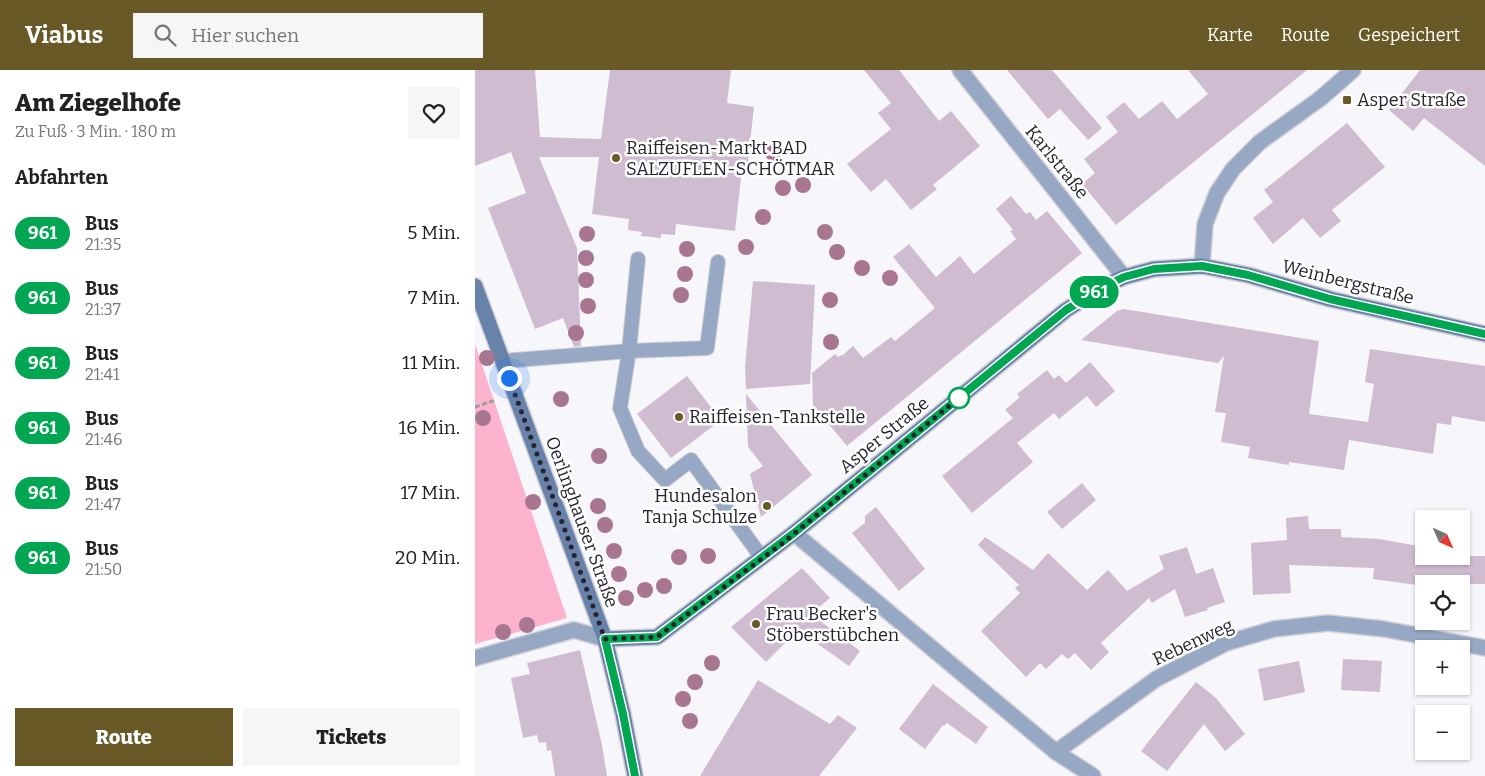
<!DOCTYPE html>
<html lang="de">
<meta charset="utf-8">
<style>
body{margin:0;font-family:Bitter,serif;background:#f6f6f6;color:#222;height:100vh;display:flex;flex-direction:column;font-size:19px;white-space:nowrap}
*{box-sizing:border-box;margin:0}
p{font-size:16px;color:#767676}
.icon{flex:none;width:28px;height:28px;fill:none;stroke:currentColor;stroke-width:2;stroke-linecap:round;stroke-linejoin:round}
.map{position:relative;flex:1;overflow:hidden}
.panel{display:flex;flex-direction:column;background:#fff;width:475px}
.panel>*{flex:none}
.badge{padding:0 10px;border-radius:16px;font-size:18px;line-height:32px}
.needle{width:32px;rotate:135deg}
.buttons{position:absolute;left:940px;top:440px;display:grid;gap:10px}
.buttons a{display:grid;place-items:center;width:55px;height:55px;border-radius:0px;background:#fff;box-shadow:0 1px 4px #0004;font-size:25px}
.you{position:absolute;width:25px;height:25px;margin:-12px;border:4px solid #fff;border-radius:50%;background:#1a73e8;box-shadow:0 0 0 8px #1a73e833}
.map>.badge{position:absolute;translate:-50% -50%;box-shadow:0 0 0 2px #fff}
h2{padding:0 15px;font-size:19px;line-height:45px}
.round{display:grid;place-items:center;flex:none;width:52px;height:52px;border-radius:0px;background:#f6f6f6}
.summary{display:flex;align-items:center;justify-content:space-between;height:85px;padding:0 15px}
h1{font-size:24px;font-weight:800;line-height:38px}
.button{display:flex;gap:10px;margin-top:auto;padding:10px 15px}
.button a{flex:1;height:58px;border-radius:0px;background:#695927;color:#fff;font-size:20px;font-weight:800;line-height:58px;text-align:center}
.button a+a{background:#f6f6f6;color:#222}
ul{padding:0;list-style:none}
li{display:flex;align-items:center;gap:15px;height:65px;padding:0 15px}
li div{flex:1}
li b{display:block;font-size:19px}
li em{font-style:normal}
li .badge{min-width:55px;font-weight:700;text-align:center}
header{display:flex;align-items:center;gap:30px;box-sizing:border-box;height:70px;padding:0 25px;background:#695927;color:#fff}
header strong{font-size:24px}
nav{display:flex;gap:28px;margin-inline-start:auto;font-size:18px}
.search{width:350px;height:45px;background:#f6f6f6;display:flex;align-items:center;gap:12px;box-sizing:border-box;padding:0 18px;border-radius:0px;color:#767676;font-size:19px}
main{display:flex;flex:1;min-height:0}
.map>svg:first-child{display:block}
.green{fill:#fdb3ce}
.building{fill:#cfbcd1}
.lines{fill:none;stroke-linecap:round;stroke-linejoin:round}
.lane-casing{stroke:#d0d0d6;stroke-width:16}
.street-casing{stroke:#d0d0d6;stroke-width:18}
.secondary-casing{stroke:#d0d0d6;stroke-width:18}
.path{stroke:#9c9ca3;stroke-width:3;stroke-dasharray:5 2.5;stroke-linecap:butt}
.lane{stroke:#97a8c4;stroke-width:14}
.street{stroke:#97a8c4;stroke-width:15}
.secondary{stroke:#6882aa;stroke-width:15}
.tree{fill:#a97692}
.line-casing{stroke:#fff;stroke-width:11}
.line{stroke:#00a651;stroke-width:8}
.walk{stroke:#25242e;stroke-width:5;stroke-dasharray:0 9}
.poi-dot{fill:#695927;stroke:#fff;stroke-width:2}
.stop-dot{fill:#fff;stroke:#00a651;stroke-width:2.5}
.labels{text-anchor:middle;stroke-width:5;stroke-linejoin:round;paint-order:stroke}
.poi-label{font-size:18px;fill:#25242e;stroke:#fff;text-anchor:start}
.street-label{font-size:18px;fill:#25242e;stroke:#fff}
</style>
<header>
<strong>Viabus</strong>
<div class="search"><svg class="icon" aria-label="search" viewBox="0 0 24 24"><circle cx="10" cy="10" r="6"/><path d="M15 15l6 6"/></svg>Hier suchen</div>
<nav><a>Karte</a><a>Route</a><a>Gespeichert</a></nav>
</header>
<main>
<section class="panel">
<div class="summary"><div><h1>Am Ziegelhofe</h1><p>Zu Fuß · 3 Min. · 180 m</p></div><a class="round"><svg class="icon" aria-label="heart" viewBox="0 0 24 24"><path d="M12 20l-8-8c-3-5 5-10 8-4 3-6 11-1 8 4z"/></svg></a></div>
<h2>Abfahrten</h2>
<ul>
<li><span class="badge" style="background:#00a651;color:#fff">961</span><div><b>Bus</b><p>21:35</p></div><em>5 Min.</em></li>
<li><span class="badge" style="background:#00a651;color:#fff">961</span><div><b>Bus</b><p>21:37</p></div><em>7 Min.</em></li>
<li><span class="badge" style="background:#00a651;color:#fff">961</span><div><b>Bus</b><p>21:41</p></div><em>11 Min.</em></li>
<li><span class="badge" style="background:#00a651;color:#fff">961</span><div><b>Bus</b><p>21:46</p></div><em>16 Min.</em></li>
<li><span class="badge" style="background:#00a651;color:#fff">961</span><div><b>Bus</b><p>21:47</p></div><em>17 Min.</em></li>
<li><span class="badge" style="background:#00a651;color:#fff">961</span><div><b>Bus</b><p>21:50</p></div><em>20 Min.</em></li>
</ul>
<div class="button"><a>Route</a><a>Tickets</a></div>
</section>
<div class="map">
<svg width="1010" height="706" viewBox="0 0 1010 706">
<rect width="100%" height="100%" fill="#f6f6fb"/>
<polygon class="green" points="0,274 92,548 0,574"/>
<g class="building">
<polygon points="0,0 60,0 65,67 126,69 135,0 256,0 252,33 279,37 272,99 267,99 260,161 201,154 200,165 186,164 186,168 166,166 167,162 153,160 154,149 117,144 124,87 64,87 102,178 106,276 99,277 88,248 60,259 13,138 51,123 36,82 0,96"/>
<polygon points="389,0 424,0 464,51 476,41 505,76 458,115 462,119 436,140 411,109 396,122 372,94 416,59 403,43 416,33"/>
<polygon points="532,0 577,0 627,58 613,70 585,39 573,49"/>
<polygon points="713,0 832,0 641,155 607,114 620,103 609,89 643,62 631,47 649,32 664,49 687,31 702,49 733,24"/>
<polygon points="945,0 1010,0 1010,96 949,48 938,61 914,40"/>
<polygon points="872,53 910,97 857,140 866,151 845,168 828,148 798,174 778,148 798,132 789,120"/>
<polygon points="536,126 551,144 555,142 561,150 572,141 607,183 372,376 338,335 337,303 360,284 363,287 366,285 367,286 378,276 388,288 416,267 420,271 460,238 418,187 434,174 461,207 485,186 499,204 541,169 535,161 538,160 521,139"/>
<polygon points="278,211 340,215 335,314 271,319 270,297"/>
<polygon points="649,239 844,271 834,344 893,352 899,314 890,312 895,279 1010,296 1010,352 977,346 976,355 962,353 958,384 874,370 869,400 814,392 814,395 773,388 775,377 746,372 751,343 740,342 749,286 743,293 606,270 642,241"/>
<polygon points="615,292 640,321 621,337 612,326 584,349 579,343 542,373 558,392 497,443 467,406 538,348 530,340 545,327 542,324 572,300 579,309 584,305 591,313"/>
<polygon points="212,306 246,350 196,388 162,344"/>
<polygon points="271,324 337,405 286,447 275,404 288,396 273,377"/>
<polygon points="607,413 621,430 587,459 572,442"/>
<polygon points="401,437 450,499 424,521 377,463 390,453 390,446"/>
<polygon points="833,446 834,459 866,459 866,467 904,469 949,477 949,486 1010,486 1010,514 949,514 949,516 898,509 899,498 814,495 816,523 778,525 776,473 812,470 811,448"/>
<polygon points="510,467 558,500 573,483 612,520 633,500 652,521 689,499 684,486 712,477 721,504 738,498 750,532 732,538 733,540 710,547 700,519 677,533 674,528 626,573 634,582 616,600 600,583 593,589 587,584 571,599 565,593 551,607 506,561 545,523 540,518 544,515 503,475"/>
<polygon points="327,498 355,528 336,544 385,581 374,596 323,560 291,592 256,557"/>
<polygon points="105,580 127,675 132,706 80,706 76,680 72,681 71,672 64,673 62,665 48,668 36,608 55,604 52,593"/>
<polygon points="868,589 907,591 905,622 866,620"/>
<polygon points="824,591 830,622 789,631 783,599"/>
<polygon points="283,610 355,654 363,645 382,658 344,706 225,706"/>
<polygon points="721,612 741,628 770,664 750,681 729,654 692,701 666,681"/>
<polygon points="458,614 513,657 501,674 472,653 469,656 468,655 450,679 424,659"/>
</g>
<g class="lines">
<defs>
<g id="lane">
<polyline points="243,192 232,278 154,281 145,338 163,381 190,410 216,390 287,488"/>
<polyline points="28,291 154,281 163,189"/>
</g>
<g id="street">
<polyline points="485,0 649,207"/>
<polyline points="727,196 730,154 742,123 758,99 785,72 846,28 878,0"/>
<polyline points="319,463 581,682 618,706"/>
<polyline points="0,588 99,560 130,569"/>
<polyline points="581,682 681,609 751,573 799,559 853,553 909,559 1010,578"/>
</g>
<g id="secondary">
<polyline points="0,216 130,569 148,644 160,706"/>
<polyline points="130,569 182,567 319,463 591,240 626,218 649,207 679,199 727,196 773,205 855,229 1010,264"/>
</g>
</defs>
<use href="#lane" class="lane-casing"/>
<use href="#street" class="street-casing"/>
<use href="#secondary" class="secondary-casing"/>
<polyline class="path" points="0,337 21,330"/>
<use href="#lane" class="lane"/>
<use href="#street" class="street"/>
<use href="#secondary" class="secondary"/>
</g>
<g class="tree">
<circle cx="298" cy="83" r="8"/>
<circle cx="328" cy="115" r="8"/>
<circle cx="308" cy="118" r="8"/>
<circle cx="288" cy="147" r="8"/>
<circle cx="350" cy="162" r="8"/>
<circle cx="112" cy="164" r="8"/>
<circle cx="271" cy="177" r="8"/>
<circle cx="212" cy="179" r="8"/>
<circle cx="362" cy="182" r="8"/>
<circle cx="111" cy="188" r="8"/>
<circle cx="387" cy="198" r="8"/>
<circle cx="210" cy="204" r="8"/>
<circle cx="415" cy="208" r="8"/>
<circle cx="111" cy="210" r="8"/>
<circle cx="206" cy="225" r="8"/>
<circle cx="355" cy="230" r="8"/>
<circle cx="113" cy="236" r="8"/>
<circle cx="101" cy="263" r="8"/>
<circle cx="356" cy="272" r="8"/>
<circle cx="12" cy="288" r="8"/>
<circle cx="86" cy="329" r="8"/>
<circle cx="8" cy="348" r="8"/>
<circle cx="124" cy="386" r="8"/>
<circle cx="58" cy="432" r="8"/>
<circle cx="123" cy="436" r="8"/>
<circle cx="130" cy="455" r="8"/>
<circle cx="139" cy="481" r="8"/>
<circle cx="233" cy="486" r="8"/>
<circle cx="204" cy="487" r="8"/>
<circle cx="144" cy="504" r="8"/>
<circle cx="189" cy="516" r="8"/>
<circle cx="170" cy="520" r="8"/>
<circle cx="151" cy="528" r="8"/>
<circle cx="52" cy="555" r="8"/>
<circle cx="28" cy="562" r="8"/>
<circle cx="237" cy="593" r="8"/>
<circle cx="220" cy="612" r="8"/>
<circle cx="208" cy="629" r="8"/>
<circle cx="215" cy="651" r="8"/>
</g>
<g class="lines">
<defs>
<polyline id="line" points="160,706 148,644 130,569 182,567 319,463 591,240 626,218 649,207 679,199 727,196 773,205 855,229 1010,264"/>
</defs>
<use href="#line" class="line-casing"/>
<use href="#line" class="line"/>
<polyline class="walk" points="34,308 130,569 182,567 309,472 485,327 484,328"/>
</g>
<g class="poi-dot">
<rect x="867" y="25" width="10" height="10" rx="2.5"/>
<circle cx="141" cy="88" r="5"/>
<circle cx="204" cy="347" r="5"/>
<circle cx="292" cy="436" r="5"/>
<circle cx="281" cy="554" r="5"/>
</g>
<circle class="stop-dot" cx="484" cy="328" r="10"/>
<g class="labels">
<g class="poi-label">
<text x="882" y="36">Asper Straße</text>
<text x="151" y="84">Raiffeisen-Markt BAD<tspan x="151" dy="21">SALZUFLEN-SCHÖTMAR</tspan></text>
<text x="214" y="353">Raiffeisen-Tankstelle</text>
<text x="282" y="432" text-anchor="end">Hundesalon<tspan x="282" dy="21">Tanja Schulze</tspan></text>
<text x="291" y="550">Frau Becker's<tspan x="291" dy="21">Stöberstübchen</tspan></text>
</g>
<g class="street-label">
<text transform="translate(582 92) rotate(51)" y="6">Karlstraße</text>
<text transform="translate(873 212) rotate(14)" y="6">Weinbergstraße</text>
<text transform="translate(409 365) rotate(-39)" y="6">Asper Straße</text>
<text transform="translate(107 452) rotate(70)" y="6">Oerlinghauser Straße</text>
<text transform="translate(718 572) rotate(-25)" y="6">Rebenweg</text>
</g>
</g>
</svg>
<div class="buttons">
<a><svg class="needle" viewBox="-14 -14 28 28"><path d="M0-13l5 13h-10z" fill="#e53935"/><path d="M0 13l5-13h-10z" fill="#767676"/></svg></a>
<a><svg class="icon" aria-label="locate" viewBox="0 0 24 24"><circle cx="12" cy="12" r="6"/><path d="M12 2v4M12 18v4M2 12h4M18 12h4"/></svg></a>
<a>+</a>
<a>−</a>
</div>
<div class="you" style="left:34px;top:308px"></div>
<b class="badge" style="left:619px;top:222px;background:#00a651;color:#fff">961</b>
</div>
</main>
